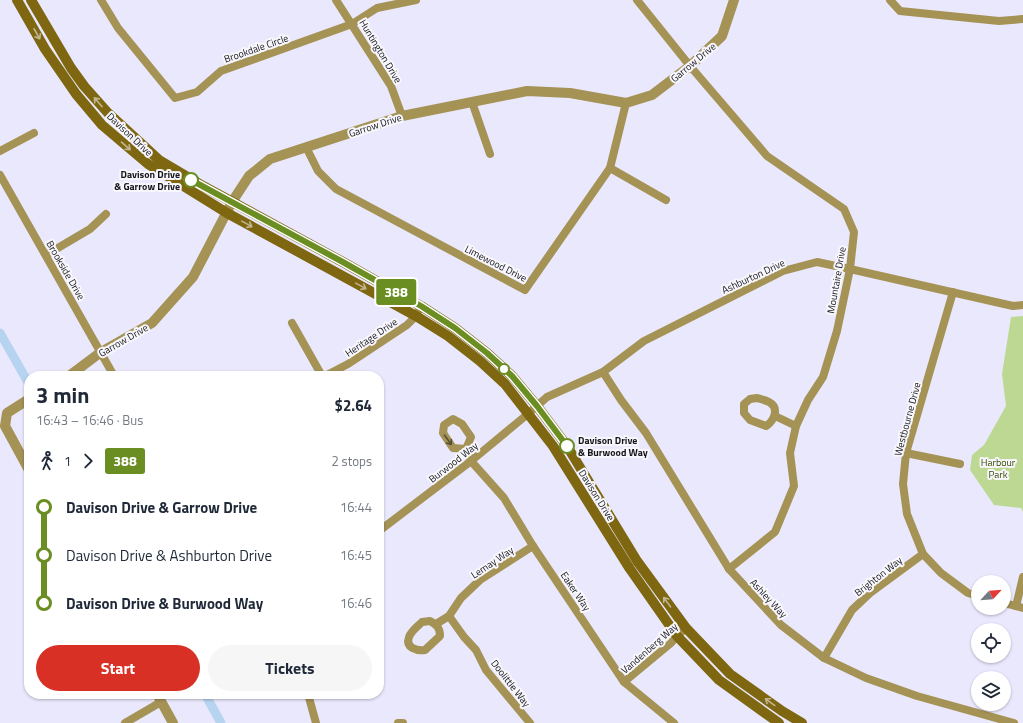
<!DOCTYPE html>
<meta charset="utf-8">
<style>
body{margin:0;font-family:"Titillium Web",sans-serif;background:#f6f6f7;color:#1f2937;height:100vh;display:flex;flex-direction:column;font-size:15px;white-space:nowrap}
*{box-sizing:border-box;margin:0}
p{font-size:13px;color:#747a83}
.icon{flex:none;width:22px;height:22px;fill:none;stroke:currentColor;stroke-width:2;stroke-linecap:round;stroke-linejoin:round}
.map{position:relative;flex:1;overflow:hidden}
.drawer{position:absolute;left:24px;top:371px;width:360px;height:328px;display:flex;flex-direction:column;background:#fff;border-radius:16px;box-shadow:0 1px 3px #0004}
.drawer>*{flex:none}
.badge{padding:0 8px;border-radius:3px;font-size:14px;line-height:26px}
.needle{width:26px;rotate:64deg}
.buttons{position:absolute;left:971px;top:575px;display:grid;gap:8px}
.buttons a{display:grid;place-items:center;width:40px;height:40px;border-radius:50%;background:#fff;box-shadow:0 1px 3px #0004;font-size:20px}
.map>.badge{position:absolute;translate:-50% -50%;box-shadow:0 0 0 2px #fff}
.legs{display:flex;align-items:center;gap:6px;height:44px;padding:0 12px;font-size:13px}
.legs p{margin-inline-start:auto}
.headline{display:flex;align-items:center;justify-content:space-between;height:68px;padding:0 12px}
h1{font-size:22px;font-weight:700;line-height:30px}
.primary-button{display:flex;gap:8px;margin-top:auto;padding:8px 12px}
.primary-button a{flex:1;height:46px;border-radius:24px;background:#d93025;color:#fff;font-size:16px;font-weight:700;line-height:46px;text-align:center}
.primary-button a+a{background:#f6f6f7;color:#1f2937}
ul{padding:0 12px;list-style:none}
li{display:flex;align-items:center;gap:14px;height:48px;font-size:15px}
li i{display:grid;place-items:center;width:6px;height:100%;margin:0 5px;background:currentColor}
li i::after{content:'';width:10px;height:10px;margin:-5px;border:3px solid;border-radius:50%;background:#fff}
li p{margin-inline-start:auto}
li:first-child i{background:linear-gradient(#0000 50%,currentColor 0)}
li:last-child i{background:linear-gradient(currentColor 50%,#0000 0)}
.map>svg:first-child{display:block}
.green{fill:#bdd892}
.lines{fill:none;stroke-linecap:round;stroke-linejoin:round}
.canal{stroke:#b6d3f0;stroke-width:9}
.minor{stroke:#a59255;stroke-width:8}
.tertiary{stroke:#a59255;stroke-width:10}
.secondary{stroke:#7e6710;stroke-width:10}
.oneway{stroke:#c1b692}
.oneway2{stroke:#564e36}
.line-1-casing{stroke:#fff;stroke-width:9}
.line-1{stroke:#6b8e23;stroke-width:6}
.stop-1-dot{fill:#fff;stroke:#6b8e23;stroke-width:2}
.labels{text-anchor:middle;stroke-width:4;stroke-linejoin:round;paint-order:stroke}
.street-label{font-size:10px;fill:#16161d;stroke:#f8f7fc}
.stop-label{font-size:10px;font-weight:bold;fill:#16161d;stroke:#f8f7fc;text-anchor:end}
.park-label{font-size:10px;fill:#344902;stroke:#f8f7fc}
</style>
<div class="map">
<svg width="1023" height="723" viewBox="0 0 1023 723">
<rect width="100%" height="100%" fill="#eae8fd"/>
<polygon class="green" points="1023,316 1023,512 1021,508 994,505 970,470 972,455 984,445 1006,406 1002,374 1011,317"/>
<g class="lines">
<g class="canal">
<polyline points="0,333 29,384"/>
<polyline points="205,694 221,723"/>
</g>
<g class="minor">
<polyline points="101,0 118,28 175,98 197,92 221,71 352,24 377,8 416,0"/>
<polyline points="336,0 391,86 402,116"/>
<polyline points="637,0 690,66 767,156 844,209 854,232 850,269 837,331 823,377 808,400 796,426 790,453 794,486 775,532 729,569"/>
<polyline points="890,0 900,11 999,21 1023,19"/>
<polyline points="472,102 490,154"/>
<polyline points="306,147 318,171 336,189 525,290 610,168 626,103"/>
<polyline points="0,151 34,133"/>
<polyline points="610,168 666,200"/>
<polyline points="0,175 114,376"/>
<polyline points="46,255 90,229 106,214"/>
<polyline points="953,292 906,453 903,484 907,514 923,554 941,573 968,593 978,596"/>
<polyline points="292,323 322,376"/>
<polyline points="603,372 621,400 646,433 729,569 781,625 824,658 866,678 917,696 1014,723"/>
<polyline points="325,376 348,364 407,325 416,316 421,306"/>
<path d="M757,398C760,399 765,400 769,402C780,408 774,421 766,426L750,420L744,413V404L750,399Z"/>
<polyline points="775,416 796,426"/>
<polyline points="466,449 453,448 443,433 444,425 453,419 462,424 471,437 466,449 471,461 504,498 533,546 624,682 674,723"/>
<polyline points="906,453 960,464"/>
<polyline points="379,531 471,461 529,413 547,397 603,372 644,341 783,271 817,262 850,269 1013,306 1023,305"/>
<polyline points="1004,603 1023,608"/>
<polyline points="1016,606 1023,577"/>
<polyline points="449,616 464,637 476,650 486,670 530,723"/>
<path d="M430,621C437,625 440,628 440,636L425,650C417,651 405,648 409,637C411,631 418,626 422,622Z"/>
<polyline points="436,624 449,616 461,598 480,580 533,546"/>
<polyline points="824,658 852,610 870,593 923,554"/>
<polyline points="624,682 671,643 677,636 686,628"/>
<polyline points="308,694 316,723"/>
<polyline points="125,723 161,702"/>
<polyline points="398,723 403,723"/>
</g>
<g class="tertiary">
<polyline points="69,376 101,352 152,323 193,277 232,202 249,176 270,159 402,116 527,91 570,93 626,103 652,95 690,66 722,36 734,0"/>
<polyline points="29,399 7,413 5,426 29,470"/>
<polyline points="157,694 173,723"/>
</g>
<g class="secondary">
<polyline points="17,0 45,49 76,94 102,125 148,164 227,213 416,316 448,336 480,361 505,384 553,446 630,569 677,636 719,680 779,723"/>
<polyline points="31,0 71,68 84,86 108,113 159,160 203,186 341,261 421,306 455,328 487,353 512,376 537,406 567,446 637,561 686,628 730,674 782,711 802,723"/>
</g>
</g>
<defs><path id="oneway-shaft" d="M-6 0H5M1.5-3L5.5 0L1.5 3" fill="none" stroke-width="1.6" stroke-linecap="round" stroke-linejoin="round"/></defs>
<g class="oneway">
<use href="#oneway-shaft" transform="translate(37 34) rotate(61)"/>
<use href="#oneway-shaft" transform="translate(98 102) rotate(-131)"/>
<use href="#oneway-shaft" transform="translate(126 146) rotate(41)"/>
<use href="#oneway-shaft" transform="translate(247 224) rotate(29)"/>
<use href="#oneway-shaft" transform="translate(361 286) rotate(29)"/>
<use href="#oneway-shaft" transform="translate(667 602) rotate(-126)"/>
<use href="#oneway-shaft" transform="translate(770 702) rotate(-144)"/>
</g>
<use class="oneway2" href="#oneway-shaft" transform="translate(448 440) rotate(54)"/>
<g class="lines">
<defs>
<polyline id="line-1" points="191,180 341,261 421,306 455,328 487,353 512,376 537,406 567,446"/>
</defs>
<use href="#line-1" class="line-1-casing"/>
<use href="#line-1" class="line-1"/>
</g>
<g class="stop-1-dot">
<circle cx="191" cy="180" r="7"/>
<circle cx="504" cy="369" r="5"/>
<circle cx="567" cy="446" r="7"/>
</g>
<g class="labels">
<g class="street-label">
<text transform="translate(256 48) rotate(-19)" y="4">Brookdale Circle</text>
<text transform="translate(381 51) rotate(59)" y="4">Huntington Drive</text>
<text transform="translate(693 62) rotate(-40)" y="4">Garrow Drive</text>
<text transform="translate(375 125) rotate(-18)" y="4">Garrow Drive</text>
<text transform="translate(130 134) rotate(43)" y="4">Davison Drive</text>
<text transform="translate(496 263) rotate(27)" y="4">Limewood Drive</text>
<text transform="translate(66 270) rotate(60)" y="4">Brookside Drive</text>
<text transform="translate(753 276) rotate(-25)" y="4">Ashburton Drive</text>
<text transform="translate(836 280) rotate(-80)" y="4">Mountaire Drive</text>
<text transform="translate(371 337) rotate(-34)" y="4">Heritage Drive</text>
<text transform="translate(123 340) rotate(-30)" y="4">Garrow Drive</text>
<text transform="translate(907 419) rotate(-75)" y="4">Westbourne Drive</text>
<text transform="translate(453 462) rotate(-38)" y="4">Burwood Way</text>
<text transform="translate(597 495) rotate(58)" y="4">Davison Drive</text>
<text transform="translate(492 562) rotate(-34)" y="4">Lemay Way</text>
<text transform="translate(878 576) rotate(-38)" y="4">Brighton Way</text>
<text transform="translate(576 591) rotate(56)" y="4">Eaker Way</text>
<text transform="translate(769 598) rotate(47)" y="4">Ashley Way</text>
<text transform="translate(649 648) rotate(-41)" y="4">Vandenberg Way</text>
<text transform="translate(511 683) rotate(52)" y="4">Doolittle Way</text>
</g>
<g class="stop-label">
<text x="180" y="178">Davison Drive<tspan x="180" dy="12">&amp; Garrow Drive</tspan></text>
<text x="578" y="444" text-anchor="start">Davison Drive<tspan x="578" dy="12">&amp; Burwood Way</tspan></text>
</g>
<g class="park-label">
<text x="998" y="466">Harbour<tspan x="998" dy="12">Park</tspan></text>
</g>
</g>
</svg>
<div class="buttons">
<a><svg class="needle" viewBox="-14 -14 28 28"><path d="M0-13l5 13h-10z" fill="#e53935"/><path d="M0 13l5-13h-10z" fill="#747a83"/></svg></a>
<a><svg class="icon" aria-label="locate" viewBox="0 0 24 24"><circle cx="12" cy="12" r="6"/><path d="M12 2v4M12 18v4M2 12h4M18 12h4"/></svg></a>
<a><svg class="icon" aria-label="layers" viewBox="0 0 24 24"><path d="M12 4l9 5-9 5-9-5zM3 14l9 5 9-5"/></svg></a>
</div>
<b class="badge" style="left:396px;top:292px;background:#6b8e23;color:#fff">388</b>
<section class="drawer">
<div class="headline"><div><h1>3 min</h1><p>16:43 – 16:46 · Bus</p></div><b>$2.64</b></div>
<div class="legs"><svg class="icon" aria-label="walk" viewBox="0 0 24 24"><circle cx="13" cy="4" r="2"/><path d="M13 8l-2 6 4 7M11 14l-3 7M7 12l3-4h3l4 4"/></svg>1<svg class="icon" aria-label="forward" viewBox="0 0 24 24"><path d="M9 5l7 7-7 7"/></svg><b class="badge" style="background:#6b8e23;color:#fff">388</b><p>2 stops</p></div>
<ul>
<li><i style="color:#6b8e23"></i><b>Davison Drive &amp; Garrow Drive</b><p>16:44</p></li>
<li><i style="color:#6b8e23"></i><span>Davison Drive &amp; Ashburton Drive</span><p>16:45</p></li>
<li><i style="color:#6b8e23"></i><b>Davison Drive &amp; Burwood Way</b><p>16:46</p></li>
</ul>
<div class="primary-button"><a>Start</a><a>Tickets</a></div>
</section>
</div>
